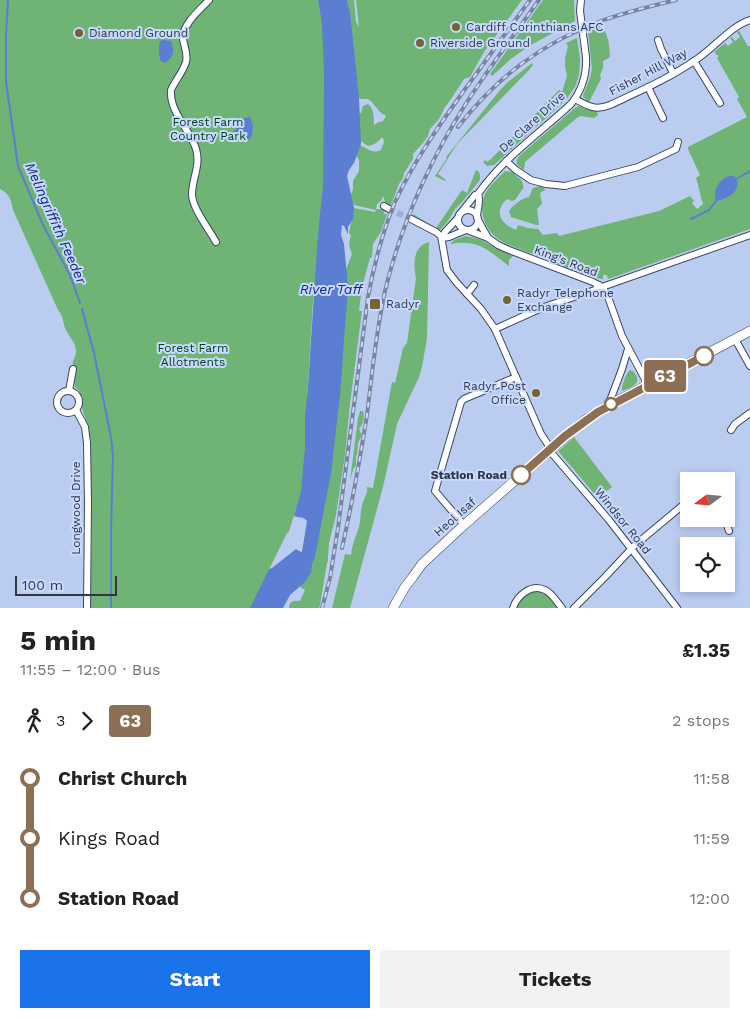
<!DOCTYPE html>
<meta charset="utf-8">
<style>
body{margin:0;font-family:"Work Sans",sans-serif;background:#f2f2f2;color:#222;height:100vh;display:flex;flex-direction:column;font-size:19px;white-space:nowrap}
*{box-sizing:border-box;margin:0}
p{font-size:16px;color:#767676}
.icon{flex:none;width:28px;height:28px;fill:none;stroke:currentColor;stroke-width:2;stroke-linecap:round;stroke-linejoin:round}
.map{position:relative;height:608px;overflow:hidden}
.panel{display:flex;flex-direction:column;background:#fff;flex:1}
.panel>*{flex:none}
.badge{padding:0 10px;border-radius:4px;font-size:18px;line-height:32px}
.needle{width:32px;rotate:254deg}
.fabs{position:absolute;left:680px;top:472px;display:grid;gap:10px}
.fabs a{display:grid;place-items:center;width:55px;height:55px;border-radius:0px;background:#fff;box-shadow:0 2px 8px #0003;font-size:25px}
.scale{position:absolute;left:15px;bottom:12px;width:102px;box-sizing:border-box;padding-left:5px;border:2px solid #303746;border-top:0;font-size:14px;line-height:18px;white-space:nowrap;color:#303746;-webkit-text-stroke:4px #c8d9ff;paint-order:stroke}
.map>.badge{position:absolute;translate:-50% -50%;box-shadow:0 0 0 2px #fff}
.legs{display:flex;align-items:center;gap:8px;height:55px;padding:0 20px;font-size:16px}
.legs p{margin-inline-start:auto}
.summary{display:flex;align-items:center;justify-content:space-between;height:85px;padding:0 20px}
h1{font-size:28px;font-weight:700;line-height:38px}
.primary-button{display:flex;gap:10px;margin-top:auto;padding:10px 20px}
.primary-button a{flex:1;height:58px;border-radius:0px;background:#1a73e8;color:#fff;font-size:20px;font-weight:700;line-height:58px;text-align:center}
.primary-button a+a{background:#f2f2f2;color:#222}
ul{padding:0 20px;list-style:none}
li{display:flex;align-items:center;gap:18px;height:60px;font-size:19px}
li i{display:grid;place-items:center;width:8px;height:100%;margin:0 6px;background:currentColor}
li i::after{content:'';width:12px;height:12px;margin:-6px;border:4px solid;border-radius:50%;background:#fff}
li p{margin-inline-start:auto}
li:first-child i{background:linear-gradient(#0000 50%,currentColor 0)}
li:last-child i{background:linear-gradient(currentColor 50%,#0000 0)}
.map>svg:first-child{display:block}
.green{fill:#6fb475}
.water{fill:#5b7dd2}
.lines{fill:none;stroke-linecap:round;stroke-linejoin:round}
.stream{stroke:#5b7dd2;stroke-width:2}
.minor-tunnel{stroke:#9faecf;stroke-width:6;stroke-dasharray:6 3;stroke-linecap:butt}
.minor-casing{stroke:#3a4766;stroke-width:8}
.secondary-casing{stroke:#3a4766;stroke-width:10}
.minor{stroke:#fff;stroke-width:6}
.secondary{stroke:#fff;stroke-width:9}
.rail-casing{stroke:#79859f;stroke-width:4}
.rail{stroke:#c8d9ff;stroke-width:2;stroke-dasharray:5.5;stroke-linecap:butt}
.minor-bridge-casing{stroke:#3a4766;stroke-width:8;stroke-linecap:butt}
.minor-bridge{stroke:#fff;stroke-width:6}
.line-1-casing{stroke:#fff;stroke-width:11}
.line-1{stroke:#8d7054;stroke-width:8}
.poi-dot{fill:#776231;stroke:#c8d9ff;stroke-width:2}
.stop-1-dot{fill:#fff;stroke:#8d7054;stroke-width:2.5}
.labels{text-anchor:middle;stroke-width:4;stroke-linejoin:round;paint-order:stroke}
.poi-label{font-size:12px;fill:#303746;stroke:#c8d9ff;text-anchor:start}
.street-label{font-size:12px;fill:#303746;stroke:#c8d9ff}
.park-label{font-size:12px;fill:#00400f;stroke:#c8d9ff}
.stop-label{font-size:12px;font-weight:bold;fill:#303746;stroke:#c8d9ff;text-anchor:end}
.water-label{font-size:14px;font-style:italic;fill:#0f2689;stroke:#c8d9ff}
</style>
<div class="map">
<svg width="750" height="608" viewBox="0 0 750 608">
<rect width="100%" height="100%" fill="#bbccf1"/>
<g class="green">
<path d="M0,0H320C318,7 320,14 323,20L324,81L327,83L324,173L326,183L313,301L307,400V476L289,531L286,535L266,576L268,587L251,608H90L92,521L89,519V509L91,506V441L88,426L82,408V402L79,391L75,387L74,380L76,371C69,362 75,361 76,353C77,343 68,336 65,328C63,322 63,315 58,310L13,210C11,200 10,194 0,189Z"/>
<path d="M347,0H354L356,22L359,27L356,0H522L484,52L470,77L464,79L449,102L445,107L439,119L430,129L428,136L423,143L413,154V159L404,173L403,178L399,184L390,208L386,204L383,196L381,201L377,204L376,209H385L386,210L384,212V214H387L381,232L373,244L372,257L370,258L362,287L359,311H362L350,404L345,455L336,515L329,543L328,556V561L327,563L320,605L319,608H289C289,601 295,600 300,601L305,590L300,587L308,566L345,272L352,254C349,247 348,244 351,236L349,233L354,208L375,212L376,210L354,205L352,203L350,198L353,189V181L359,171V160L355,154L360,145C368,149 373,154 381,150L384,142L383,138H381C377,143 374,145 368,146L362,142L355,139L357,113H361L363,106L368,104C374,109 374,117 374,125L379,122L383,121L386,116L380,112L371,101L367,99H362L355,98L350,12Z"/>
<polygon points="543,0 574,0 575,21 529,46 511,59 492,76 490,74"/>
<path d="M600,26C609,33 609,45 610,56L609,58L603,61V68L600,75L601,79L589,102L584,98L583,96L590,78L592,69L588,32Z"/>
<path d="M739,31L748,46H750V229L611,278L608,279L607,275H603V279H601C580,273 560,265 540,257C527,251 510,247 498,239C484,229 478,210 485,194C489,186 498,178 505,171L513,172C516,178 524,178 523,187H524L515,200L512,201L507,199C493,212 501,224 516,230L518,225L528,228L538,229L543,235L557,233L559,236L659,211L690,196L694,201L692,203L697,209L703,204C700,195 699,187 696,178L700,175L688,149V147L747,117L737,99L739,97L717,58L719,56L717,55L714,52L725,43L728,46L733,42L730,38L732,37L735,41L740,37L737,32Z"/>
<polygon points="577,38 580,60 579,75 575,87 568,97 556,109 494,165 487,166 483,162 486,160 487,162 491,159 557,92 559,90 562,92 567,76 565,66 565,58 568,46 566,43"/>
<polygon points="532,63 533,65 529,70 457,144 438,174 446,180 445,181 435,176 447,158 446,157 501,89 508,82"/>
<path d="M579,106C581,107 583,108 585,109C591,110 597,108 598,115L594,118L581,116L578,117L525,162L524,170C518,166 514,163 519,156L575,108Z"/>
<polygon points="476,170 479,172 480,175 480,180 463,201 455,209 448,221 440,230 439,231 412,217 413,214 436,228 462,190 467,193"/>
<path d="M540,186H543L545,190L540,193L542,204L537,209L539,225H536L511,217L509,211C512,206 522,198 529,197C534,189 528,189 540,186Z"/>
<path d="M466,236L479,239L513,256L509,260V266C487,250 479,239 450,244L454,240Z"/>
<path d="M429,242L427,338L422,367L419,377L397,424L383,487L350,608H332L345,554L351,555C352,545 356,536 359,527C361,519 360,510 363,502C365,496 368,493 367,487L373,488L392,382L395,383L403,348L407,343L416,278C413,264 413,246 429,242Z"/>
<path d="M630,370C635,372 633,371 636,375C641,385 630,388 622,391C621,387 626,373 630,370Z"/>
<path d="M360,411H363C365,416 363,425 359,429L362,435L358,443L357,455H356V465L353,470L350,481L358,418Z"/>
<polygon points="574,437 612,487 598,498 558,451"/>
<path d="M535,591C546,592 551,600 558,608H516C520,600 526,593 535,591Z"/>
</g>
<g class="water">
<path d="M318,0H347L350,12L359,98L361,144L354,163L349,170L347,176L354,208L353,219L348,227V234L344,226L342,225L341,235L344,244L348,287L340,395L331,473L315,557L312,564L311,573L304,583L290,595L283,608H250L269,569L272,568L296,549L299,551L302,552L307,521C303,516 299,518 294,516L301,491L305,448V417L308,387L317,248L320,214L323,186L324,80L322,24Z"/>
<path d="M163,40L171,41C175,51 174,57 165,63C164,62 162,62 161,61C159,59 158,44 160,42C160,41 162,40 163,40Z"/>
<polygon points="250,117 253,125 252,136 248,140 242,137 239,140 235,139 232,134 234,131 239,126 241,120 245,118"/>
<path d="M729,176H734C745,189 728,199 716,201C712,192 719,179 729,176Z"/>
</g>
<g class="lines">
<g class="stream">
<polyline points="8,0 6,34 6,82 18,166 43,225 70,275 80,303"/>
<polyline points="736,179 750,171"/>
<polyline points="691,219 709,210 716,201"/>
<polyline points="82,309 94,353 111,437 113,456 111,529 111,608"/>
</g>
<polyline class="minor-tunnel" points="389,209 411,219"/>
<defs>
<g id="minor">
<path d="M209,0C200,10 182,24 183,39C184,46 188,54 186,62C183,72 175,81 171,90C169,112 190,129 196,149C201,165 192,179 192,194C192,208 209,229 216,242"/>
<polyline points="658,40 661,49 673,73"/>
<polyline points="694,61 720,103"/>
<polyline points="648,87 663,118"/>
<path d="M575,99C588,106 595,111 610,105C640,91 670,78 697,59C714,48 731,26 750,20"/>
<polyline points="506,161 516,170 531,180 546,184 565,186 638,167 676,149 678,142"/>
<polyline points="384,206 389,209"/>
<circle cx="468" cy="220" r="10"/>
<path d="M459,215L475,195L478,194C503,158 540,133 571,104C582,90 587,75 586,57"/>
<path d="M477,217C477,210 481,200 478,194"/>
<polyline points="411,219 436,232 441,236 447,270 457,283 481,309 495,329 541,434 551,449"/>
<polyline points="478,220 488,238"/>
<polyline points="467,230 488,238 498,245 509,250 593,282 602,287 607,294 622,336 648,385"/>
<polyline points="443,237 445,232 458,218"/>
<polyline points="442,238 449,237 466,230"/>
<polyline points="602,287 750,235"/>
<polyline points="467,294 474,285"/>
<polyline points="495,329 544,307 595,290 599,285"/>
<polyline points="735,339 750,366"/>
<circle cx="68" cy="402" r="11"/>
<polyline points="69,391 73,369"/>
<polyline points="608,406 622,369 628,349"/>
<polyline points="76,410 85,427 87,443 88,503 87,608"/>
<polyline points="731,430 735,424 750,413"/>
<polyline points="549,450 609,520 677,608"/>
<polyline points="725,519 729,531"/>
<polyline points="464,525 435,491 461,402 464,399 516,377"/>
<path d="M513,608C517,596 531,583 545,590C552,593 557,602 562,608"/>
<polyline points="574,608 606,576 634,546 689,500"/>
</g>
<polyline id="secondary" points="393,608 405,587 412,578 422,564 464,525 551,449 585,420 608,406 750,331"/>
</defs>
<use href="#minor" class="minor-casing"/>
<use href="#secondary" class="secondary-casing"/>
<use href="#minor" class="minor"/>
<use href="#secondary" class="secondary"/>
<defs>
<g id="rail">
<path d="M458,127C497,77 542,43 601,21C626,12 651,6 676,0"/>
<path d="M342,548C352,504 360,459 367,415C372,374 376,332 385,291C401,225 429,162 465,105C488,69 514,35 539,0"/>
<path d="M322,608L330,578L338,528L368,297C374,265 382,233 395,202C413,163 438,127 463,92C485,62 507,31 530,0"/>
</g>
</defs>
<use href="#rail" class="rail-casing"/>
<use href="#rail" class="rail"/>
<defs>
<polyline id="minor-bridge" points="581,0 580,11 586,57"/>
</defs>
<use href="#minor-bridge" class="minor-bridge-casing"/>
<use href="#minor-bridge" class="minor-bridge"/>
</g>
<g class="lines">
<defs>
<polyline id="line-1" points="521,475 565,436 598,412 704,356"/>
</defs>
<use href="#line-1" class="line-1-casing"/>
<use href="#line-1" class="line-1"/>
</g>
<g class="poi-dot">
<circle cx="456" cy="27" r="5"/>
<circle cx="79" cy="33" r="5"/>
<circle cx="420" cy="43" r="5"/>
<circle cx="507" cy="300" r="5"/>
<rect x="369" y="298" width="12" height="12" rx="2.5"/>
<circle cx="536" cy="393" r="5"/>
</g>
<g class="stop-1-dot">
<circle cx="704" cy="356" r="9"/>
<circle cx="611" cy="404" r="6"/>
<circle cx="521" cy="475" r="9"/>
</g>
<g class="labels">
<g class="poi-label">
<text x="466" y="31">Cardiff Corinthians AFC</text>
<text x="89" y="37">Diamond Ground</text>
<text x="430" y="47">Riverside Ground</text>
<text x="517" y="297">Radyr Telephone<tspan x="517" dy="14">Exchange</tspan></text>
<text x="386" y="308">Radyr</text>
<text x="526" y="390" text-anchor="end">Radyr Post<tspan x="526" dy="14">Office</tspan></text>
</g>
<g class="street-label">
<text transform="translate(648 72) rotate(-28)" y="4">Fisher Hill Way</text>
<text transform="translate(532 122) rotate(-42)" y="4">De Clare Drive</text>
<text transform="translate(566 261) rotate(21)" y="4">King's Road</text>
<text transform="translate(76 508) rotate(-90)" y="4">Longwood Drive</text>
<text transform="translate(455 517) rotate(-42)" y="4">Heol Isaf</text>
<text transform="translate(623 521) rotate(51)" y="4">Windsor Road</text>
</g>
<g class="park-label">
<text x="208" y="126">Forest Farm<tspan x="208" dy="14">Country Park</tspan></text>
<text x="193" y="352">Forest Farm<tspan x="193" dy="14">Allotments</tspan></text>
</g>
<g class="stop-label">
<text x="507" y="479">Station Road</text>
</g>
<g class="water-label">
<text transform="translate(56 223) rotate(66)" y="5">Melingriffith Feeder</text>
<text x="331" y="294">River Taff</text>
</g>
</g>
</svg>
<div class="fabs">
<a><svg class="needle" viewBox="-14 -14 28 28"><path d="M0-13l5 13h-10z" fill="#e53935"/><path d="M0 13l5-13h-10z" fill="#767676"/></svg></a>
<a><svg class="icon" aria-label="locate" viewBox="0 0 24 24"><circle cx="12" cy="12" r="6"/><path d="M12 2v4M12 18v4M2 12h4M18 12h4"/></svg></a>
</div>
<div class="scale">100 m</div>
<b class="badge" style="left:665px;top:376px;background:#8d7054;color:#fff">63</b>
</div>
<section class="panel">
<div class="summary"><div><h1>5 min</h1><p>11:55 – 12:00 · Bus</p></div><b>£1.35</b></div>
<div class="legs"><svg class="icon" aria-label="walk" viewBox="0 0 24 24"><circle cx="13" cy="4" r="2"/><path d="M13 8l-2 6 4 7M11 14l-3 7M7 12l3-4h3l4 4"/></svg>3<svg class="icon" aria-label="forward" viewBox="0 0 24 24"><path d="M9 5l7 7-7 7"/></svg><b class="badge" style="background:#8d7054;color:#fff">63</b><p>2 stops</p></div>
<ul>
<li><i style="color:#8d7054"></i><b>Christ Church</b><p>11:58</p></li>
<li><i style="color:#8d7054"></i><span>Kings Road</span><p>11:59</p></li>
<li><i style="color:#8d7054"></i><b>Station Road</b><p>12:00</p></li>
</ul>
<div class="primary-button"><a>Start</a><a>Tickets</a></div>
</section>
